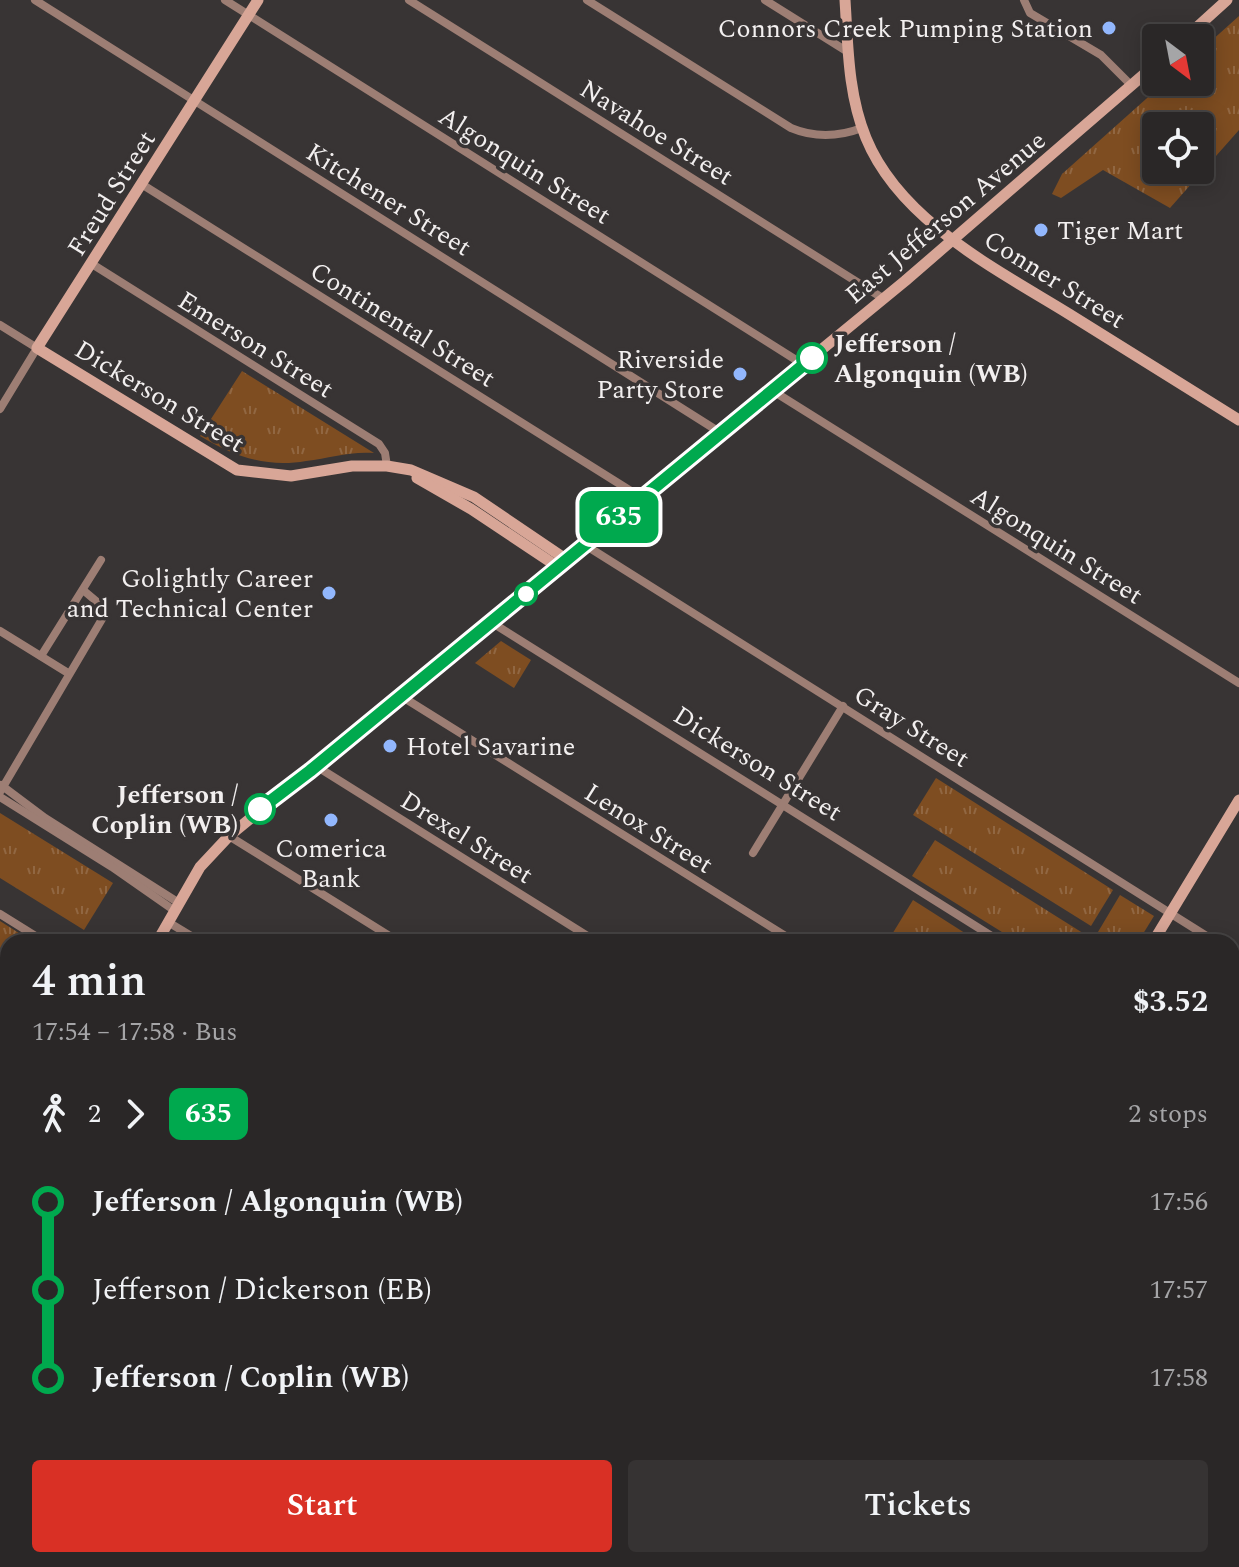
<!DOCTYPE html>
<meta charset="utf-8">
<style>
body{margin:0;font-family:Spectral,serif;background:#363333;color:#f1f3f6;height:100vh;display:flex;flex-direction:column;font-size:30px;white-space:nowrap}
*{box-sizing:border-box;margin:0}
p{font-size:26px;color:#a5a5a7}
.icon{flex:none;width:44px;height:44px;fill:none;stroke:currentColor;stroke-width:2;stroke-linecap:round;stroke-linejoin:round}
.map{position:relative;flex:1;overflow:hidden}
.panel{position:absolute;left:0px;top:934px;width:1240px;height:634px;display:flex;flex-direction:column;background:#2a2727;border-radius:24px 24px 0 0;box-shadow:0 4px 20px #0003,0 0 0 2px #464444}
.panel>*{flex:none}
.badge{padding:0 16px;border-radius:12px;font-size:28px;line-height:52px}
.needle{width:52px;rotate:148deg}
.fabs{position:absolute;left:1142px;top:24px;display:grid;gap:16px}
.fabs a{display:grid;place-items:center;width:72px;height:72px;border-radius:8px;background:#2a2727;box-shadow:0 4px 20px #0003,0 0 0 2px #464444;font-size:40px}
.map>.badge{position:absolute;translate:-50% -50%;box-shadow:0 0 0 4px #fff}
.legs{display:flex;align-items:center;gap:12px;height:88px;padding:0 32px;font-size:26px}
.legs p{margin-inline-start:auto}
.headline{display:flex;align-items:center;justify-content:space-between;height:136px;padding:0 32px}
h1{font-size:44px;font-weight:600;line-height:60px}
.button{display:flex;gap:16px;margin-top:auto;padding:16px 32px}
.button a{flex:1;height:92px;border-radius:8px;background:#d93025;color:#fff;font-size:32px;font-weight:600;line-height:92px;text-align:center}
.button a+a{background:#363333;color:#f1f3f6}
ul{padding:0 32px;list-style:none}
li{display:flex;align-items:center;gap:28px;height:88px;font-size:30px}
li i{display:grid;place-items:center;width:12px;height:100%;margin:0 10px;background:currentColor}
li i::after{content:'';width:20px;height:20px;margin:-10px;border:6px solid;border-radius:50%;background:#2a2727}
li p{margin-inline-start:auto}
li:first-child i{background:linear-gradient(#0000 50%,currentColor 0)}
li:last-child i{background:linear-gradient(currentColor 50%,#0000 0)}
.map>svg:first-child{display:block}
.grass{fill:url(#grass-tufts);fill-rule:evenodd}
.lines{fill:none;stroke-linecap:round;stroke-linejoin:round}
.street{stroke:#9d7e74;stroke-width:8}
.secondary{stroke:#d8a697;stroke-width:11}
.line-1-casing{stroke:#fff;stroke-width:18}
.line-1{stroke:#00a94e;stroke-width:12}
.poi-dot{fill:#92b7fd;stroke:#383434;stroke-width:3}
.stop-1-dot{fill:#fff;stroke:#00a94e;stroke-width:4}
.labels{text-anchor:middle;stroke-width:7;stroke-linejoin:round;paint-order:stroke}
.poi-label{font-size:26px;fill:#f2efef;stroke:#383434;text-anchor:end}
.street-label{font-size:26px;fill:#f2efef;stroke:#383434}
.stop-label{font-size:26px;font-weight:bold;fill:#f2efef;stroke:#383434;text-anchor:start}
</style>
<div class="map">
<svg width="1239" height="1567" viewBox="0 0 1239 1567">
<defs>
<pattern id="grass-tufts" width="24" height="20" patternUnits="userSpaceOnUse" patternTransform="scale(2)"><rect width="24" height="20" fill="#7e4d21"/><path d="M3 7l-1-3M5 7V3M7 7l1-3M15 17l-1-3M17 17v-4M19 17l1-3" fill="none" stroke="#916742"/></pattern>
</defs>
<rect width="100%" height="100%" fill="#383434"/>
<g class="grass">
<path d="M1239,16V130L1170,208L1103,170L1061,198L1052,194L1062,174L1165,82H1200V51ZM1156,126H1200V170H1156Z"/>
<path d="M242,371L374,453C350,451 330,458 306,461C266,468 233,456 200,436Z"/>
<polygon points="501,641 531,660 514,688 475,663"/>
<polygon points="936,778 1113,890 1091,926 913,815"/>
<polygon points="0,813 113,883 84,930 0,878"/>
<polygon points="935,840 1086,935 1082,942 1018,942 912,876"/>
<polygon points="1120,895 1154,916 1138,942 1092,942"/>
<polygon points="913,900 979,942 901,942 891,936"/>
<polygon points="0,921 33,942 8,942 8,973 0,968"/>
<polygon points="144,1560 223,1560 235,1567 155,1567"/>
<polygon points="228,1560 308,1560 319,1567 239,1567"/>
</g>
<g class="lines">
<g class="street">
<polyline points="35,0 721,433"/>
<polyline points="225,0 804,365"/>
<polyline points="409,0 884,299"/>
<path d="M587,0L791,128C815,138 838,137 862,128"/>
<polyline points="765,0 848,52"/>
<polyline points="1024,0 1030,13 1101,55 1132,86"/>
<polyline points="143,185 642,498"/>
<polyline points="92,264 379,444 385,453 387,466"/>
<polyline points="0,325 37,348 0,409"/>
<polyline points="773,391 1239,683"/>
<polyline points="585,545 1216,942"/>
<polyline points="491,622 1001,942"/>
<polyline points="0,631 68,673"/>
<polyline points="41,656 101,560"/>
<polyline points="401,696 795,942"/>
<polyline points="316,766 597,942"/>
<polyline points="1,785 45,818 179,903"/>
<polyline points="0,792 105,614 102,606 83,590"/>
<polyline points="0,797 112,867 175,911"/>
<polyline points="229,836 399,942"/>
<polyline points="753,853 843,706"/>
<polyline points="0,914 45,942"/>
<polyline points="168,922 201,942"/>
<polyline points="1232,952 1239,956"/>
<polyline points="0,1024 8,1029"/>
<polyline points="1232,1087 1239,1091"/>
<polyline points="0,1152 8,1157"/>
<polyline points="1232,1216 1239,1220"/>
<polyline points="1232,1339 1239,1344"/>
<polyline points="1232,1463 1239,1467"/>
<polyline points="0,1482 8,1487"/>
<polyline points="125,1560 137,1567"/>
<polyline points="556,1560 567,1567"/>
<polyline points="795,1560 806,1567"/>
<polyline points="992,1560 1003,1567"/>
<polyline points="1189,1560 1201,1567"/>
</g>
<g class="secondary">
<polyline points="258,0 37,348 237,470 291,476 352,466 387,466 411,470 474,497 567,560"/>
<path d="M845,0C848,47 848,94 866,138C900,221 996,269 1069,314C1126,349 1182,385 1239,420"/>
<polyline points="1185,38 1227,0"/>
<polyline points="417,478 471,509 558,567"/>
<polyline points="157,942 200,867 229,836 905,281 1156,64"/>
<polyline points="1153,942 1239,800"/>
<polyline points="0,1241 5,1231 8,1213"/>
<polyline points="1232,1320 1239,1308"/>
<polyline points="0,1355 8,1360"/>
<polyline points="330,1560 341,1567"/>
<polyline points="774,1567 778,1560"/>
<polyline points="1080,1567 1084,1560"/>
</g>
</g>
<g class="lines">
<defs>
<polyline id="line-1" points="260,809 310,771 812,358"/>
</defs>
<use href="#line-1" class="line-1-casing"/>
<use href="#line-1" class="line-1"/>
</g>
<g class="poi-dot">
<circle cx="1109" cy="28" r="8"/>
<circle cx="1041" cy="230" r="8"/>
<circle cx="740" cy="374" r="8"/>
<circle cx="329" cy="593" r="8"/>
<circle cx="390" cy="746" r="8"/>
<circle cx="331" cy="820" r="8"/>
</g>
<g class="stop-1-dot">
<circle cx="812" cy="358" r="14"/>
<circle cx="526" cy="594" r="10"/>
<circle cx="260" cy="809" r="14"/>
</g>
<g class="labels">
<g class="poi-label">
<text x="1093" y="37">Connors Creek Pumping Station</text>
<text x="1057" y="239" text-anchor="start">Tiger Mart</text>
<text x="724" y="368">Riverside<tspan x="724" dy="30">Party Store</tspan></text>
<text x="313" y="587">Golightly Career<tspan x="313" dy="30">and Technical Center</tspan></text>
<text x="406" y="755" text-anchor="start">Hotel Savarine</text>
<text x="331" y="857" text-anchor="middle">Comerica<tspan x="331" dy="30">Bank</tspan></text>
</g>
<g class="street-label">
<text transform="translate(657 132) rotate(32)" y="9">Navahoe Street</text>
<text transform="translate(525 165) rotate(32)" y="9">Algonquin Street</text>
<text transform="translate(111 193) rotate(-58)" y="9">Freud Street</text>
<text transform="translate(389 199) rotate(32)" y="9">Kitchener Street</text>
<text transform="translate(945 217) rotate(-40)" y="9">East Jefferson Avenue</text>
<text transform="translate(1055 279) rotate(32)" y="9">Conner Street</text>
<text transform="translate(403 324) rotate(32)" y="9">Continental Street</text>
<text transform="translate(256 344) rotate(32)" y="9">Emerson Street</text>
<text transform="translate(160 396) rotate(31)" y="9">Dickerson Street</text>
<text transform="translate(1057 545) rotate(32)" y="9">Algonquin Street</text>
<text transform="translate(912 726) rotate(32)" y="9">Gray Street</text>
<text transform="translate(758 763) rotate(32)" y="9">Dickerson Street</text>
<text transform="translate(649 828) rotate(32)" y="9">Lenox Street</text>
<text transform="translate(467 837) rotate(32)" y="9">Drexel Street</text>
</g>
<g class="stop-label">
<text x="834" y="352">Jefferson /<tspan x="834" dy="30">Algonquin (WB)</tspan></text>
<text x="238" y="803" text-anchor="end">Jefferson /<tspan x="238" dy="30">Coplin (WB)</tspan></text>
</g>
</g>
</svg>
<div class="fabs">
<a><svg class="needle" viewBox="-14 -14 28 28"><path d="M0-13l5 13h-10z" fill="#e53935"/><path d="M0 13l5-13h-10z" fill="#a5a5a7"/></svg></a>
<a><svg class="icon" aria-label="locate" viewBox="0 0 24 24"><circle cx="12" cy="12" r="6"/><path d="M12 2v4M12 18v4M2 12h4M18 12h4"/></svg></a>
</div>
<b class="badge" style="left:619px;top:517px;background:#00a94e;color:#fff">635</b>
<section class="panel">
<div class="headline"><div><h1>4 min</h1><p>17:54 – 17:58 · Bus</p></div><b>$3.52</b></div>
<div class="legs"><svg class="icon" aria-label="walk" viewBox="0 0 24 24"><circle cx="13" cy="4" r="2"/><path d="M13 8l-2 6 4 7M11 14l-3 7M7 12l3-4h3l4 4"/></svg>2<svg class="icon" aria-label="forward" viewBox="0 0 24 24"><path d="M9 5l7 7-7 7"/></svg><b class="badge" style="background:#00a94e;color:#fff">635</b><p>2 stops</p></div>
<ul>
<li><i style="color:#00a94e"></i><b>Jefferson / Algonquin (WB)</b><p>17:56</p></li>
<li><i style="color:#00a94e"></i><span>Jefferson / Dickerson (EB)</span><p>17:57</p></li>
<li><i style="color:#00a94e"></i><b>Jefferson / Coplin (WB)</b><p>17:58</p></li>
</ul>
<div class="button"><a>Start</a><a>Tickets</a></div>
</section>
</div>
